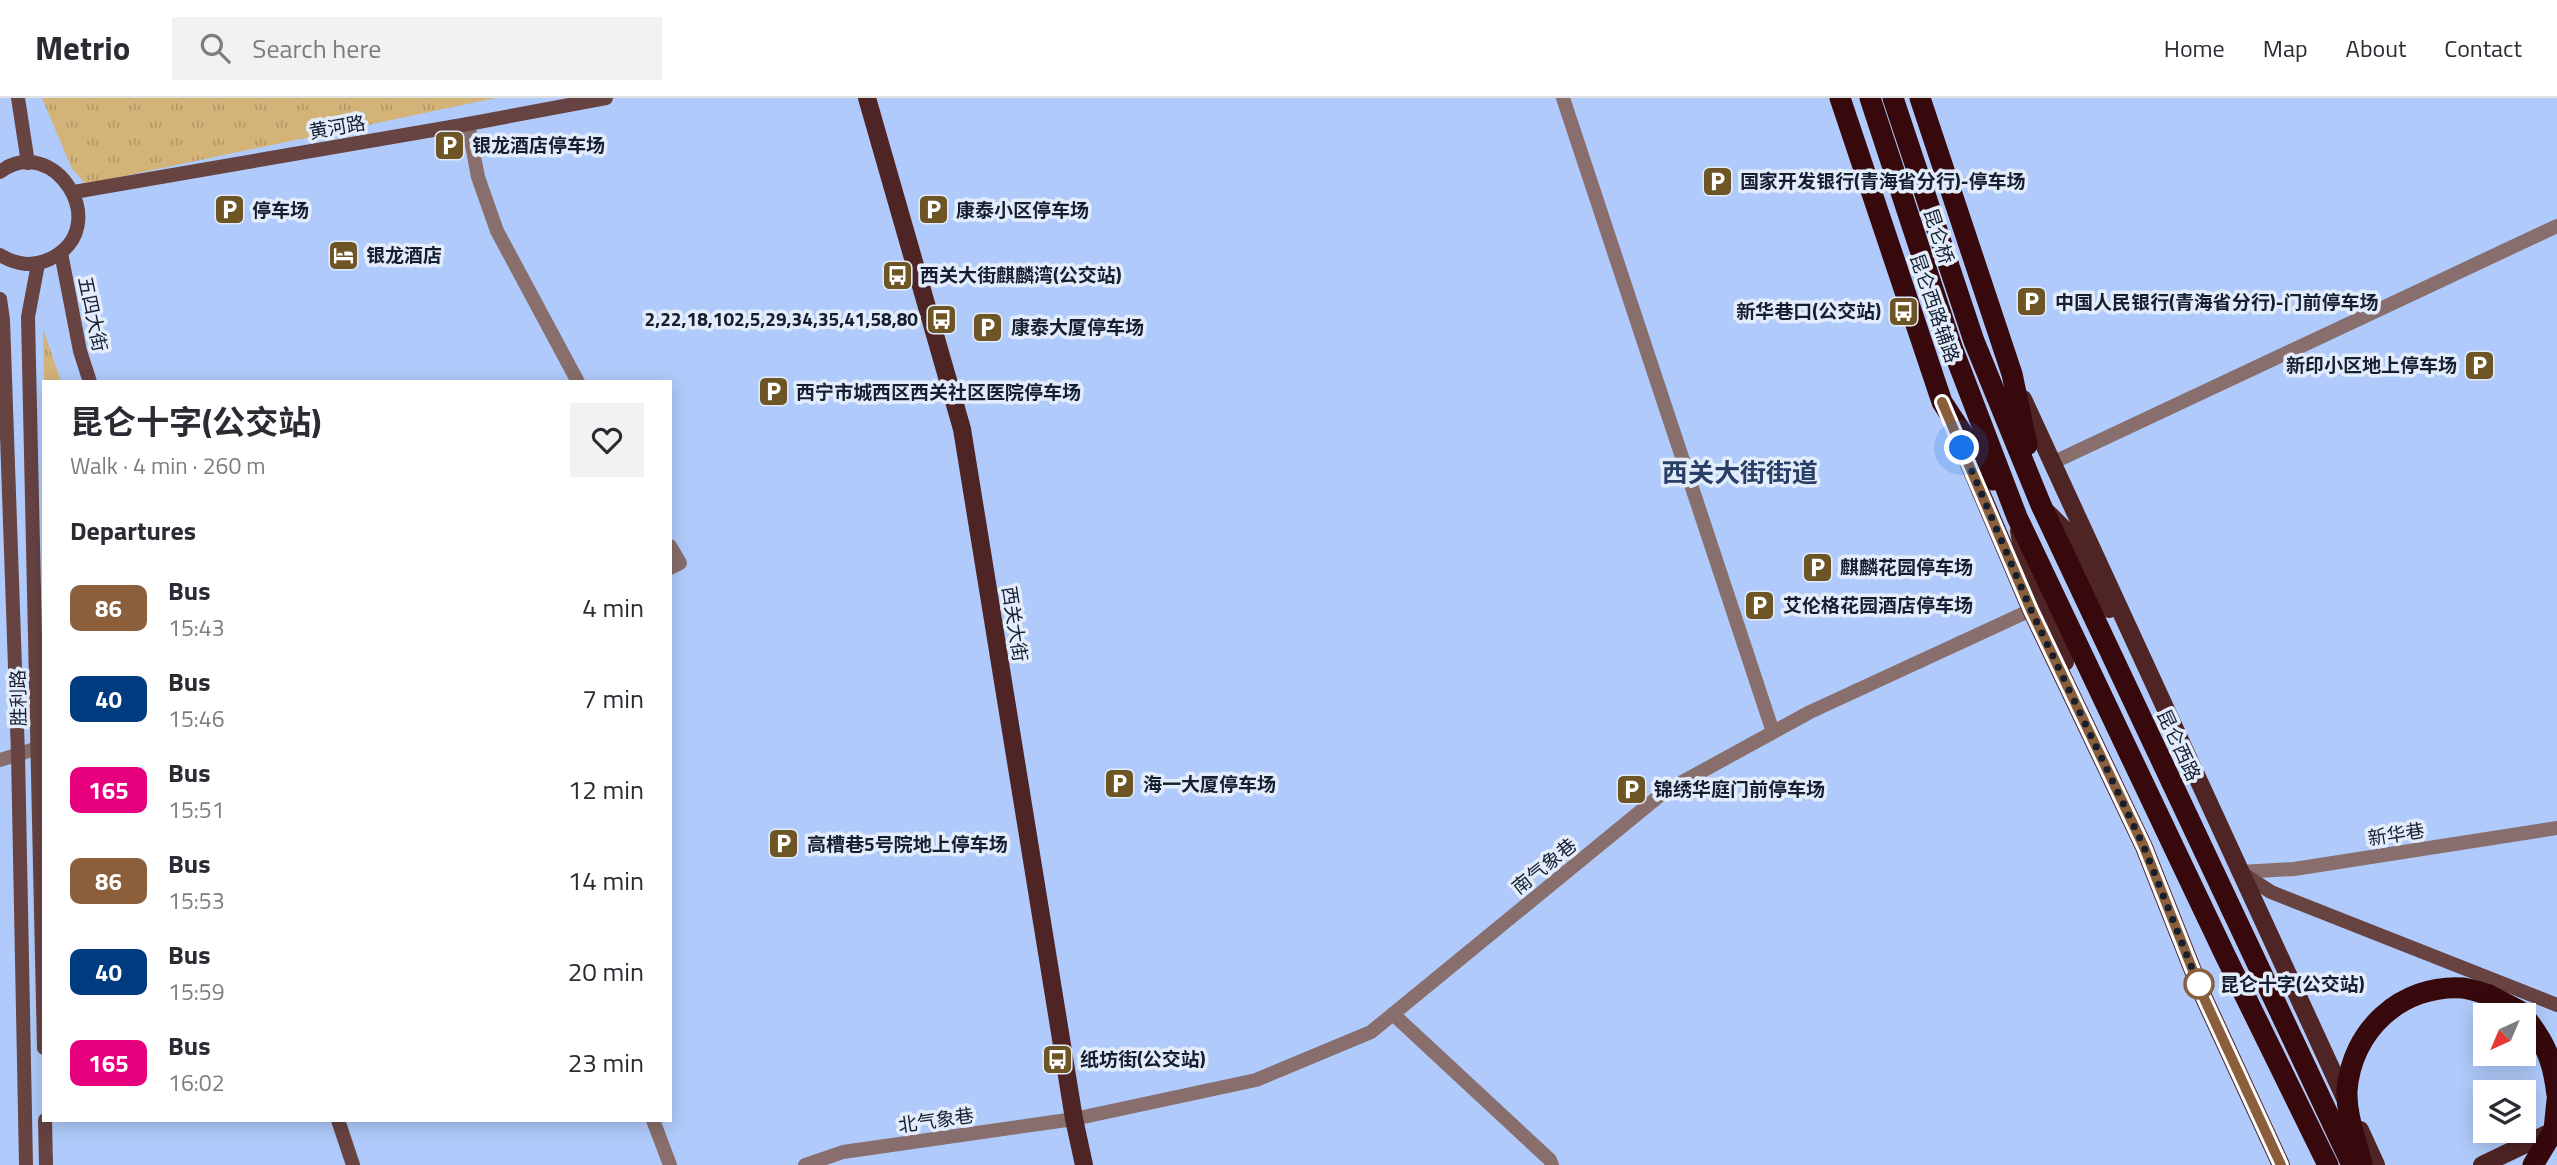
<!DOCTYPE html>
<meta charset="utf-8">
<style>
body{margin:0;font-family:"Titillium Web","Noto Sans SC",sans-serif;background:#f2f2f3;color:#2b2b33;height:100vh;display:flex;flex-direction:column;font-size:26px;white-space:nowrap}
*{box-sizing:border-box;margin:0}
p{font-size:23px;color:#7c7c81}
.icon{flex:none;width:38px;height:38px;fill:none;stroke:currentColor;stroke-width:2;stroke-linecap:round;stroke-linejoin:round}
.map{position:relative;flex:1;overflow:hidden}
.drawer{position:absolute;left:42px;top:282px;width:630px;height:742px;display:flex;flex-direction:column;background:#fff;border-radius:0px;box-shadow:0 4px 18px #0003}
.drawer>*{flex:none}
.badge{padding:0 14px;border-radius:10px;font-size:24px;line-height:46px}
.needle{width:46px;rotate:224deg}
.fabs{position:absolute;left:2473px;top:905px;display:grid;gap:14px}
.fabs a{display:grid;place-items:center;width:63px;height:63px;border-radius:0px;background:#fff;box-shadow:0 4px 18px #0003;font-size:35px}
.you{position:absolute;width:35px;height:35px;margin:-18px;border:5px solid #fff;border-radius:50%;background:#1a73e8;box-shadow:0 0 0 10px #1a73e833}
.map>.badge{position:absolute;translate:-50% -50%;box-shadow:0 0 0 4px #fff}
h2{padding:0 28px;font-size:26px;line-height:63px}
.round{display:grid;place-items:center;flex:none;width:74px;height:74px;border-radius:0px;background:#f2f2f3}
.headline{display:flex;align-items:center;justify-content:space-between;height:119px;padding:0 28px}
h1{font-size:33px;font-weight:700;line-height:52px}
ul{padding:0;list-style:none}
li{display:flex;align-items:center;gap:21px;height:91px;padding:0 28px}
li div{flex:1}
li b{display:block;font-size:26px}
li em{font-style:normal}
li .badge{min-width:77px;font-weight:700;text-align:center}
header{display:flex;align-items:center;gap:42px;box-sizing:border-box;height:98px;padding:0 35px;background:#fff;border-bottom:2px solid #e1e1e2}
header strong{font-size:33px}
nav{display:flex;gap:38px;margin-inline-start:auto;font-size:24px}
.search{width:490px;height:63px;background:#f2f2f3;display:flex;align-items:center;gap:18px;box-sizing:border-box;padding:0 24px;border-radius:0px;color:#7c7c81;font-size:26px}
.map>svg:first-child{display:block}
.park{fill:url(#park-tufts)}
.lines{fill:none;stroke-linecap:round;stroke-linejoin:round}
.street{stroke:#886e6d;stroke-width:14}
.secondary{stroke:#674342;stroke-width:14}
.primary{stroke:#4e2424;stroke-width:18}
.highway{stroke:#37090c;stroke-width:21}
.highway-bridge{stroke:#37090c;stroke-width:21}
.line-casing{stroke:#fff;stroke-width:16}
.line{stroke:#8b5e3c;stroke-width:10}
.walk{stroke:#151f30;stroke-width:7;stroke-dasharray:0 12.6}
.stop-dot{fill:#fff;stroke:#8b5e3c;stroke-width:3.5}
.labels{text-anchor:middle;stroke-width:7;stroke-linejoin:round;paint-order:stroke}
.street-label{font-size:19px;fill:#151f30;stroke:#e3ecfa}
.poi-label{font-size:19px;font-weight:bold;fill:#151f30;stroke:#e3ecfa;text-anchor:start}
.stop-label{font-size:19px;font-weight:bold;fill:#151f30;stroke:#e3ecfa;text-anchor:start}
.district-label{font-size:26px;font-weight:bold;fill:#2a3f66;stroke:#e3ecfa}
</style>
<header>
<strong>Metrio</strong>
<div class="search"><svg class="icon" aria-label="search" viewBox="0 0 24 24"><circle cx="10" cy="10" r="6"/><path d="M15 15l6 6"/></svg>Search here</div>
<nav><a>Home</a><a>Map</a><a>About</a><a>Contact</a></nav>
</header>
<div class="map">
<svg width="2557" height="1067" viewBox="0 0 2557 1067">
<defs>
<pattern id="park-tufts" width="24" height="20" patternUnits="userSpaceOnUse" patternTransform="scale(1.75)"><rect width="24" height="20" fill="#d3b378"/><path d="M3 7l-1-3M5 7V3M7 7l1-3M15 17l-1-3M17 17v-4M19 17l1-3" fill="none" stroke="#b49a68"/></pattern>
</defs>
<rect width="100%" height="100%" fill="#b0cbfb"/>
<g class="park">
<polygon points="42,0 496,0 86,86 72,71"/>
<polygon points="43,231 61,283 44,283"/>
</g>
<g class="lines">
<g class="street">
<polyline points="1563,0 1773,634"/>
<polyline points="468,26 478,79 497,133 578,284"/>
<polyline points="2052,365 2557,128"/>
<polyline points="670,448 680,465 670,470"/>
<polyline points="0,662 38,650"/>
<polyline points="2240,774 2294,771 2557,730"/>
<polyline points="1393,916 1550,1062 1552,1067"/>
<polyline points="653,1022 670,1067"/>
<polyline points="805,1067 843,1054 1074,1021 1256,982 1371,934 1664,694 1810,614 2031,512"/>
</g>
<g class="secondary">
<polyline points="18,0 28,65"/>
<path d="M0,74C53,33 116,129 50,161C32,169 17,167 0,157"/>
<polyline points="74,94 468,26 606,0"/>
<polyline points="61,155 80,253 90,284"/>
<polyline points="38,166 28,219 44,950"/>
<polyline points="0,201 3,222 18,656 26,1067"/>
<polyline points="2240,774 2271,794 2557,907"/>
<polyline points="45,1022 46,1067"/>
<polyline points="338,1022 353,1067"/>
</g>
<g class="primary">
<polyline points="867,0 962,331 1074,1021 1084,1067"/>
<polyline points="2023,301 2348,1007"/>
<polyline points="1958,340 2031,512 2144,749 2203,898 2281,1067"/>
<polyline points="2048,415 2071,438 2109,511"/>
<polyline points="2019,433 2025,467 2055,531 2065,564"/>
<polyline points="2360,1032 2376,1067"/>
<polyline points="2482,1067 2557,1031"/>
</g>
<g class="highway">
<polyline points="1840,0 1942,304 1993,382"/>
<polyline points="1870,0 1952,249 2017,419 2225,857 2328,1067"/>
<polyline points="1893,0 1974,243 2041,407 2352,1067"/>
<polyline points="1920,0 2012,276 2027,347"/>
<polyline points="2489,897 2518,912 2523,917"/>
<path d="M2524,918C2546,945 2553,963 2557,997"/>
</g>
<g class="highway-bridge">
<path d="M2362,1067C2357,1043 2346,1018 2347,993C2351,933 2401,886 2463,890C2471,891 2480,894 2489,897"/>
<polyline points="2533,1067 2554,1032 2557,1002"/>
</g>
</g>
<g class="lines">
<defs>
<polyline id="line" points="1942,304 2031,512 2144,749 2203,898 2281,1067"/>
</defs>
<use href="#line" class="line-casing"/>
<use href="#line" class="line"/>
<polyline class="walk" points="1962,350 2031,512 2144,749 2203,898 2199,886"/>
</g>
<defs>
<symbol id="parking-square" viewBox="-11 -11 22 22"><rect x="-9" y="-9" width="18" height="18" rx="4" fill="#6e5526" stroke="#e3ecfa"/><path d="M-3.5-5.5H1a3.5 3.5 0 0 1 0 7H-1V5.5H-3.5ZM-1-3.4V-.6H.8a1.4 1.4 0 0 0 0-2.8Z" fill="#fff"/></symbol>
<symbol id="hotel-square" viewBox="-11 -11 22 22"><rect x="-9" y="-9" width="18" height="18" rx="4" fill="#6e5526" stroke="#e3ecfa"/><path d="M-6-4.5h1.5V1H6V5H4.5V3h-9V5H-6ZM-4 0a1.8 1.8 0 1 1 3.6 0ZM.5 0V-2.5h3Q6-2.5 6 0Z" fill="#fff"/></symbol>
<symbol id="bus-square" viewBox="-11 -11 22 22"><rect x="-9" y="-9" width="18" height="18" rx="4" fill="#6e5526" stroke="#e3ecfa"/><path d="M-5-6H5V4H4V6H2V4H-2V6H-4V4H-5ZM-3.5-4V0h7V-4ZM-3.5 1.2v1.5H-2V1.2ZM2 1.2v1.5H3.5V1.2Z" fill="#fff"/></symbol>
</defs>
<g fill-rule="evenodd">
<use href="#parking-square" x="432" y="30" width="35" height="35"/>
<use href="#parking-square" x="1700" y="66" width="35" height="35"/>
<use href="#parking-square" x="212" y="94" width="35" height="35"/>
<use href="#parking-square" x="916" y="94" width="35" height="35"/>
<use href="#hotel-square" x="326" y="140" width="35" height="35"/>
<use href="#bus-square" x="880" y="160" width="35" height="35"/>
<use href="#parking-square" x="2014" y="186" width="35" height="35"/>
<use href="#bus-square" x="1886" y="196" width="35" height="35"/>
<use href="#bus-square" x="924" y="204" width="35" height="35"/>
<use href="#parking-square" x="970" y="212" width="35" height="35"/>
<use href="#parking-square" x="2462" y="250" width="35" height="35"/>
<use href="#parking-square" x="756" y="276" width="35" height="35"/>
<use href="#parking-square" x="1800" y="452" width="35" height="35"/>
<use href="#parking-square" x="1742" y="490" width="35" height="35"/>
<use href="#parking-square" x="1102" y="668" width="35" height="35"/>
<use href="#parking-square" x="1614" y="674" width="35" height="35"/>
<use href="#parking-square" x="766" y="728" width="35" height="35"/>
<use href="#bus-square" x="1040" y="944" width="35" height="35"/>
</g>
<circle class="stop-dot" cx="2199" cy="886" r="14"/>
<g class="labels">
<g class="street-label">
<text transform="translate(337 29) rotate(-10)" y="7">黄河路</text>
<text transform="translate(1939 138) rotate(72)" y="7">昆仑桥</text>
<text transform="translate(1935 210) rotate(71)" y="7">昆仑西路辅路</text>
<text transform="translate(93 216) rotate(78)" y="7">五四大街</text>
<text transform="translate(1015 526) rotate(81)" y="7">西关大街</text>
<text transform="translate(18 600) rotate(-91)" y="7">胜利路</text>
<text transform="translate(2179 647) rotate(65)" y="7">昆仑西路</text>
<text transform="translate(2396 736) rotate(-9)" y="7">新华巷</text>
<text transform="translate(1544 768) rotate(-39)" y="7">南气象巷</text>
<text transform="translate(936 1022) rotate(-8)" y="7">北气象巷</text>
</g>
<g class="poi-label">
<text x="472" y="54">银龙酒店停车场</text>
<text x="1740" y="90">国家开发银行(青海省分行)-停车场</text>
<text x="252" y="119">停车场</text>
<text x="956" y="119">康泰小区停车场</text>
<text x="366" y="164">银龙酒店</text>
<text x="920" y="184">西关大街麒麟湾(公交站)</text>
<text x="2055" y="211">中国人民银行(青海省分行)-门前停车场</text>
<text x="1881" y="220" text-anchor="end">新华巷口(公交站)</text>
<text x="918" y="228" text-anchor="end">2,22,18,102,5,29,34,35,41,58,80</text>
<text x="1011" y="236">康泰大厦停车场</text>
<text x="2457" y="274" text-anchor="end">新印小区地上停车场</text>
<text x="796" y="301">西宁市城西区西关社区医院停车场</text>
<text x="1840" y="476">麒麟花园停车场</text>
<text x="1783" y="514">艾伦格花园酒店停车场</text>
<text x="1143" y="693">海一大厦停车场</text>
<text x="1654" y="698">锦绣华庭门前停车场</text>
<text x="807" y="753">高槽巷5号院地上停车场</text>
<text x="1080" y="968">纸坊街(公交站)</text>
</g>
<g class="stop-label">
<text x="2220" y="893">昆仑十字(公交站)</text>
</g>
<g class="district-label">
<text x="1740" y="384">西关大街街道</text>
</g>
</g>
</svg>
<div class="fabs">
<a><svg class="needle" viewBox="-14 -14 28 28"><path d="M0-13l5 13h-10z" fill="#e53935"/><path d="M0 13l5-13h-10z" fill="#7c7c81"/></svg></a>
<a><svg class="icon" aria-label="layers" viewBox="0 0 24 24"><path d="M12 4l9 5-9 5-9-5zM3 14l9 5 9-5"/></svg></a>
</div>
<div class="you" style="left:1962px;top:350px"></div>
<section class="drawer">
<div class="headline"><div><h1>昆仑十字(公交站)</h1><p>Walk · 4 min · 260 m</p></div><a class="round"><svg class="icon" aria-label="heart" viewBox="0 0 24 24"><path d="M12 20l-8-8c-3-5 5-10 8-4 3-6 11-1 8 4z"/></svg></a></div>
<h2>Departures</h2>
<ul>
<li><span class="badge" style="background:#8b5e3c;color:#fff">86</span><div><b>Bus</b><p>15:43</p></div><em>4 min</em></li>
<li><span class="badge" style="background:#003b80;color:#fff">40</span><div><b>Bus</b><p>15:46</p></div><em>7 min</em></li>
<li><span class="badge" style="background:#e6007e;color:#fff">165</span><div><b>Bus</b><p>15:51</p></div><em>12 min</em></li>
<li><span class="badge" style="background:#8b5e3c;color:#fff">86</span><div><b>Bus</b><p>15:53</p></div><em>14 min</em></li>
<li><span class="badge" style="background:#003b80;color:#fff">40</span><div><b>Bus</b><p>15:59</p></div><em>20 min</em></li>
<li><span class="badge" style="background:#e6007e;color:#fff">165</span><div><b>Bus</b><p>16:02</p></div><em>23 min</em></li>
</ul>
</section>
</div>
